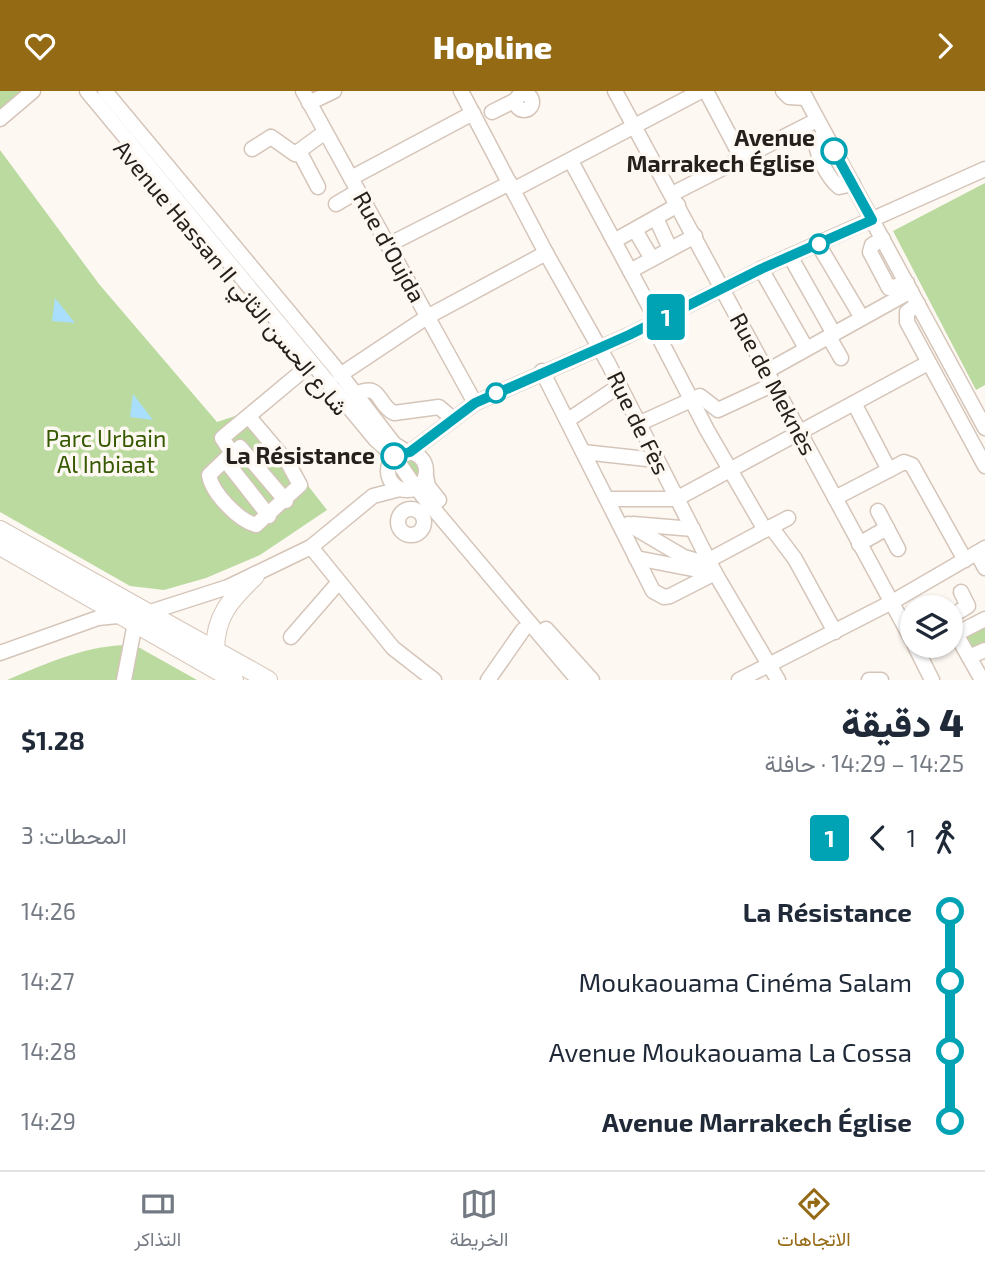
<!DOCTYPE html>
<html lang="ar">
<meta charset="utf-8">
<style>
body{margin:0;font-family:"Exo 2",Vazirmatn,sans-serif;background:#f6f6f7;color:#1f2937;direction:rtl;height:100vh;display:flex;flex-direction:column;font-size:26px;white-space:nowrap}
*{box-sizing:border-box;margin:0}
p{font-size:23px;color:#747a83}
.icon{flex:none;width:38px;height:38px;fill:none;stroke:currentColor;stroke-width:2;stroke-linecap:round;stroke-linejoin:round}
.map{position:relative;height:589px;overflow:hidden;direction:ltr}
.side{display:flex;flex-direction:column;background:#fff;flex:1}
.side>*{flex:none}
.badge{padding:0 14px;border-radius:5px;font-size:24px;line-height:46px}
.controls{position:absolute;left:900px;top:504px;display:grid;gap:14px}
.controls a{display:grid;place-items:center;width:63px;height:63px;border-radius:50%;background:#fff;box-shadow:0 2px 5px #0004;font-size:35px}
.map>.badge{position:absolute;translate:-50% -50%;box-shadow:0 0 0 4px #fff}
.legs{display:flex;align-items:center;gap:10px;height:77px;padding:0 21px;font-size:23px}
.legs p{margin-inline-start:auto}
.head{display:flex;align-items:center;justify-content:space-between;height:119px;padding:0 21px}
h1{font-size:38px;font-weight:800;line-height:52px}
ul{padding:0 21px;list-style:none}
li{display:flex;align-items:center;gap:24px;height:70px;font-size:26px}
li i{display:grid;place-items:center;width:10px;height:100%;margin:0 9px;background:currentColor}
li i::after{content:'';width:18px;height:18px;margin:-9px;border:5px solid;border-radius:50%;background:#fff}
li p{margin-inline-start:auto}
li:first-child i{background:linear-gradient(#0000 50%,currentColor 0)}
li:last-child i{background:linear-gradient(currentColor 50%,#0000 0)}
header{display:flex;justify-content:space-between;align-items:center;height:91px;padding:0 21px;background:#956a15;color:#fff;font-size:32px;font-weight:800}
.dock{display:flex;justify-content:space-around;align-items:center;height:98px;border-top:2px solid #e0e1e3;background:#fff;font-size:19px;color:#747a83}
.dock a{display:grid;justify-items:center;gap:4px}
.dock .active{color:#956a15}
.map>svg:first-child{display:block}
.green{fill:#bada9f}
.water{fill:#a9defd}
.lines{fill:none;stroke-linecap:round;stroke-linejoin:round}
.minor-casing{stroke:#d5c5b9;stroke-width:17}
.major-casing{stroke:#d5c5b9;stroke-width:20}
.minor{stroke:#fff;stroke-width:14}
.major{stroke:#fff;stroke-width:18}
.line-1-casing{stroke:#fff;stroke-width:16}
.line-1{stroke:#00a3b4;stroke-width:10}
.stop-1-dot{fill:#fff;stroke:#00a3b4;stroke-width:3.5}
.labels{text-anchor:middle;stroke-width:7;stroke-linejoin:round;paint-order:stroke}
.stop-label{font-size:23px;font-weight:bold;fill:#26201c;stroke:#fef8f3;text-anchor:end}
.street-label{font-size:23px;fill:#26201c;stroke:#fef8f3}
.park-label{font-size:23px;fill:#355900;stroke:#fef8f3}
</style>
<header><svg class="icon" aria-label="forward" viewBox="0 0 24 24"><path d="M9 5l7 7-7 7"/></svg>Hopline<svg class="icon" aria-label="heart" viewBox="0 0 24 24"><path d="M12 20l-8-8c-3-5 5-10 8-4 3-6 11-1 8 4z"/></svg></header>
<div class="map">
<svg width="985" height="589" viewBox="0 0 985 589">
<rect width="100%" height="100%" fill="#fef8f3"/>
<g class="green">
<polygon points="0,0 22,0 0,19"/>
<polygon points="0,59 99,193 217,331 250,320 327,419 260,464 206,487 164,499 130,495 0,421"/>
<polygon points="985,92 985,294 976,299 893,140"/>
<circle cx="407" cy="380" r="15"/>
<polygon points="985,532 985,553 970,562 960,545"/>
<path d="M124,554L140,557L197,589H7C45,573 82,556 124,554Z"/>
</g>
<g class="water">
<polygon points="55,207 75,232 52,230"/>
<polygon points="133,303 153,329 130,326"/>
</g>
<g class="lines">
<defs>
<g id="minor">
<polyline points="87,0 376,349 394,365 416,397 578,589"/>
<polyline points="105,0 334,275 394,353 407,361"/>
<polyline points="303,0 475,312"/>
<polyline points="461,0 546,162 608,272 715,482 778,589"/>
<polyline points="615,0 912,549"/>
<polyline points="706,0 741,66"/>
<polyline points="783,0 789,6 806,7"/>
<polyline points="802,0 985,337"/>
<circle cx="524" cy="11" r="8"/>
<polyline points="309,12 334,0"/>
<polyline points="492,21 516,9"/>
<polyline points="0,28 33,0"/>
<path d="M824,43L816,53C818,67 828,87 839,96L853,93"/>
<polyline points="252,58 271,46 295,63 325,41"/>
<polyline points="299,60 318,96"/>
<polyline points="571,70 657,230"/>
<polyline points="351,87 473,22"/>
<polyline points="513,99 701,0"/>
<polyline points="672,103 817,29"/>
<polyline points="336,113 358,100"/>
<polyline points="656,127 670,158"/>
<polyline points="635,139 652,168"/>
<polyline points="883,148 872,154 870,161 889,197 907,192"/>
<polyline points="614,150 678,114"/>
<polyline points="818,153 862,227"/>
<polyline points="388,154 510,92"/>
<polyline points="790,165 834,243"/>
<polyline points="761,178 806,257"/>
<polyline points="630,180 695,145"/>
<polyline points="918,213 907,221 907,231 985,375"/>
<polyline points="652,233 707,339 765,439 709,469"/>
<polyline points="829,246 841,267"/>
<polyline points="542,280 653,500 664,506 670,505 715,482"/>
<polyline points="767,280 911,200"/>
<polyline points="340,284 427,226 546,162"/>
<path d="M356,303C382,291 376,313 394,322L439,316L453,328"/>
<polyline points="854,312 889,379 904,371 912,374 965,469"/>
<path d="M249,326L288,372L300,394L256,434C238,429 212,402 209,384L232,362L222,347L306,277"/>
<polyline points="568,329 619,295"/>
<polyline points="638,333 700,305 718,319 774,293"/>
<polyline points="240,356 286,410"/>
<circle cx="407" cy="380" r="19"/>
<polyline points="410,361 475,312 629,244 761,178 985,78"/>
<polyline points="583,361 656,369"/>
<polyline points="225,369 269,425"/>
<polyline points="426,385 428,395 439,409"/>
<polyline points="835,407 889,379"/>
<polyline points="608,408 676,408 928,272"/>
<circle cx="411" cy="431" r="13"/>
<polyline points="878,420 898,458"/>
<polyline points="628,433 684,466 711,474"/>
<polyline points="633,433 693,438"/>
<polyline points="771,436 795,468 835,541"/>
<polyline points="765,439 788,427"/>
<polyline points="859,453 887,437"/>
<polyline points="311,456 393,557 434,589"/>
<polyline points="977,462 985,477"/>
<polyline points="636,467 703,480"/>
<polyline points="950,526 968,515 961,501"/>
<polyline points="546,538 592,589"/>
<polyline points="291,546 338,492"/>
<polyline points="915,555 932,589"/>
<polyline points="0,562 98,527 147,522 228,496 311,456 373,405 400,398"/>
<polyline points="969,566 985,559"/>
<polyline points="124,589 135,532"/>
<polyline points="488,589 523,539"/>
<polyline points="739,589 892,511 985,457"/>
<polyline points="869,589 881,589"/>
<polyline points="982,589 956,543 985,528"/>
</g>
<g id="major">
<polyline points="0,439 268,589"/>
<polyline points="0,455 234,589"/>
<path d="M215,560C215,525 230,509 255,485"/>
</g>
</defs>
<use href="#minor" class="minor-casing"/>
<use href="#major" class="major-casing"/>
<use href="#minor" class="minor"/>
<use href="#major" class="major"/>
</g>
<g class="lines">
<defs>
<polyline id="line-1" points="394,365 410,361 475,312 629,244 761,178 872,129 834,60"/>
</defs>
<use href="#line-1" class="line-1-casing"/>
<use href="#line-1" class="line-1"/>
</g>
<g class="stop-1-dot">
<circle cx="834" cy="60" r="12"/>
<circle cx="819" cy="153" r="9"/>
<circle cx="496" cy="302" r="9"/>
<circle cx="394" cy="365" r="12"/>
</g>
<g class="labels">
<g class="stop-label">
<text x="815" y="55">Avenue<tspan x="815" dy="26">Marrakech Église</tspan></text>
<text x="375" y="373">La Résistance</text>
</g>
<g class="street-label">
<text transform="translate(389 156) rotate(61)" y="8">Rue d'Oujda</text>
<text transform="translate(231 187) rotate(50)" y="8">Avenue Hassan II شارع الحسن الثاني</text>
<text transform="translate(773 293) rotate(62)" y="8">Rue de Meknès</text>
<text transform="translate(638 332) rotate(64)" y="8">Rue de Fès</text>
</g>
<g class="park-label">
<text x="106" y="356">Parc Urbain<tspan x="106" dy="26">Al Inbiaat</tspan></text>
</g>
</g>
</svg>
<div class="controls">
<a><svg class="icon" aria-label="layers" viewBox="0 0 24 24"><path d="M12 4l9 5-9 5-9-5zM3 14l9 5 9-5"/></svg></a>
</div>
<b class="badge" style="left:666px;top:226px;background:#00a3b4;color:#fff">1</b>
</div>
<section class="side">
<div class="head"><div><h1>4 دقيقة</h1><p>14:25 – 14:29 · حافلة</p></div><b>$1.28</b></div>
<div class="legs"><svg class="icon" aria-label="walk" viewBox="0 0 24 24"><circle cx="13" cy="4" r="2"/><path d="M13 8l-2 6 4 7M11 14l-3 7M7 12l3-4h3l4 4"/></svg>1<svg class="icon" aria-label="back" viewBox="0 0 24 24"><path d="M15 5l-7 7 7 7"/></svg><b class="badge" style="background:#00a3b4;color:#fff">1</b><p>المحطات: 3</p></div>
<ul>
<li><i style="color:#00a3b4"></i><b>La Résistance</b><p>14:26</p></li>
<li><i style="color:#00a3b4"></i><span>Moukaouama Cinéma Salam</span><p>14:27</p></li>
<li><i style="color:#00a3b4"></i><span>Avenue Moukaouama La Cossa</span><p>14:28</p></li>
<li><i style="color:#00a3b4"></i><b>Avenue Marrakech Église</b><p>14:29</p></li>
</ul>
</section>
<nav class="dock">
<a class="active"><svg class="icon" aria-label="directions" viewBox="0 0 24 24"><path d="M12 3l9 9-9 9-9-9zM9 14v-3h6M13 9l2 2-2 2"/></svg>الاتجاهات</a>
<a><svg class="icon" aria-label="map" viewBox="0 0 24 24"><path d="M3 6l6-2 6 2 6-2v14l-6 2-6-2-6 2zM9 4v14M15 6v14"/></svg>الخريطة</a>
<a><svg class="icon" aria-label="tickets" viewBox="0 0 24 24"><path d="M3 7h18v10H3zM15 7v10"/></svg>التذاكر</a>
</nav>
